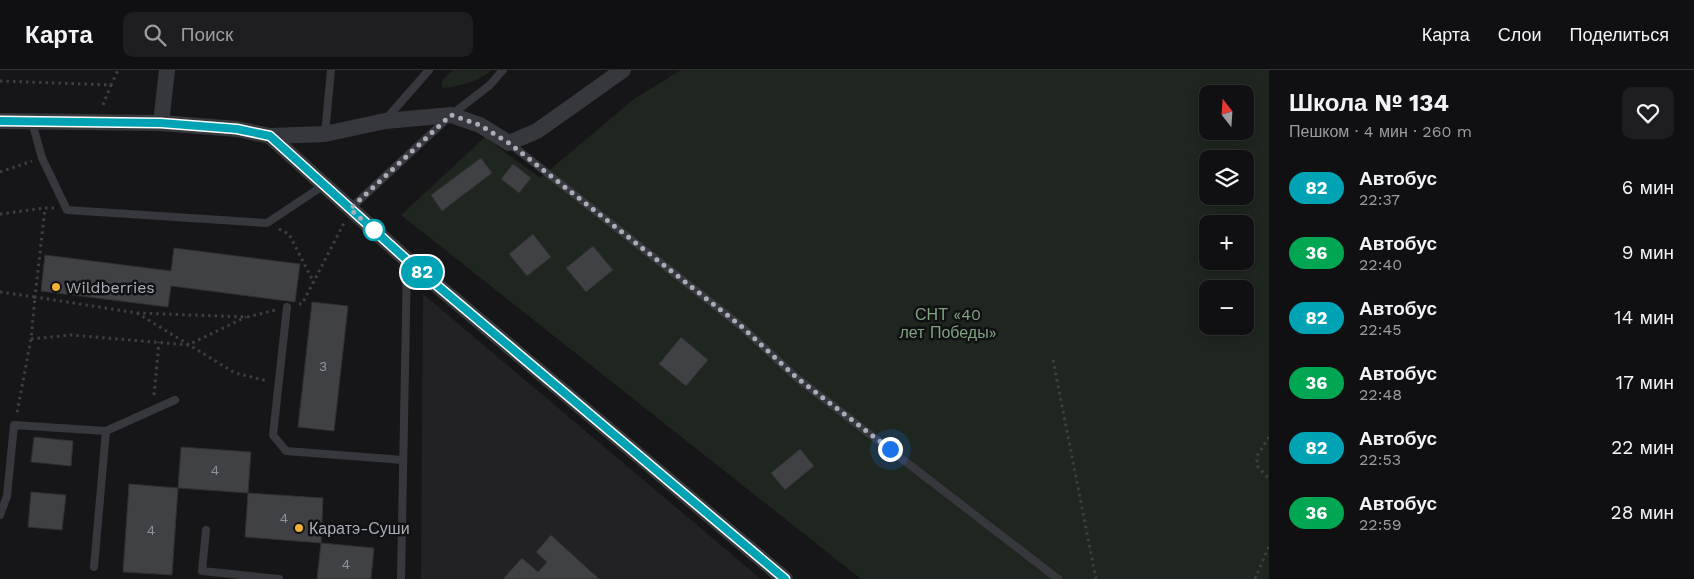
<!DOCTYPE html>
<html lang="ru">
<meta charset="utf-8">
<style>
body{margin:0;font-family:"Work Sans",sans-serif;background:#1e1e20;color:#f1f3f6;height:100vh;display:flex;flex-direction:column;font-size:19px;white-space:nowrap}
*{box-sizing:border-box;margin:0}
p{font-size:16px;color:#9c9d9f}
.icon{flex:none;width:28px;height:28px;fill:none;stroke:currentColor;stroke-width:2;stroke-linecap:round;stroke-linejoin:round}
.map{position:relative;flex:1;overflow:hidden}
.details{display:flex;flex-direction:column;background:#101012;width:425px}
.details>*{flex:none}
.badge{padding:0 10px;border-radius:16px;font-size:18px;line-height:32px}
.needle{width:32px;rotate:343deg}
.buttons{position:absolute;left:1199px;top:15px;display:grid;gap:10px}
.buttons a{display:grid;place-items:center;width:55px;height:55px;border-radius:10px;background:#101012;box-shadow:0 2px 12px #0003,0 0 0 1px #303032;font-size:25px}
.you{position:absolute;width:25px;height:25px;margin:-12px;border:4px solid #fff;border-radius:50%;background:#1a73e8;box-shadow:0 0 0 8px #1a73e833}
.map>.badge{position:absolute;translate:-50% -50%;box-shadow:0 0 0 2px #fff}
.round{display:grid;place-items:center;flex:none;width:52px;height:52px;border-radius:10px;background:#1e1e20}
.head{display:flex;align-items:center;justify-content:space-between;height:85px;padding:0 20px}
h1{font-size:24px;font-weight:700;line-height:38px}
ul{padding:0;list-style:none}
li{display:flex;align-items:center;gap:15px;height:65px;padding:0 20px}
li div{flex:1}
li b{display:block;font-size:19px}
li em{font-style:normal}
li .badge{min-width:55px;font-weight:700;text-align:center}
header{display:flex;align-items:center;gap:30px;box-sizing:border-box;height:70px;padding:0 25px;background:#101012;border-bottom:1px solid #303032}
header strong{font-size:24px}
nav{display:flex;gap:28px;margin-inline-start:auto;font-size:18px}
.search{width:350px;height:45px;background:#1e1e20;display:flex;align-items:center;gap:12px;box-sizing:border-box;padding:0 18px;border-radius:10px;color:#9c9d9f;font-size:19px}
main{display:flex;flex:1;min-height:0}
.map>svg:first-child{display:block}
.built{fill:#222225}
.green{fill:#1e261f;fill-rule:evenodd}
.building{fill:#404145;stroke:#303034}
.lines{fill:none;stroke-linecap:round;stroke-linejoin:round}
.path{stroke:#3d3f44;stroke-width:3;stroke-dasharray:2.5 4;stroke-linecap:butt}
.lane{stroke:#37383d;stroke-width:8}
.street{stroke:#37383d;stroke-width:16}
.line-casing{stroke:#fff;stroke-width:11}
.line{stroke:#00a3b4;stroke-width:8}
.walk{stroke:#a8adb8;stroke-width:5;stroke-dasharray:0 9}
.stop-dot{fill:#fff;stroke:#00a3b4;stroke-width:2.5}
.poi-dot{fill:#f2b134;stroke:#111113;stroke-width:2}
.labels{text-anchor:middle;stroke-width:5;stroke-linejoin:round;paint-order:stroke}
.number-label{font-size:14px;fill:#8e929b}
.poi-label{font-size:16px;fill:#a8adb8;stroke:#111113;text-anchor:start}
.park-label{font-size:16px;fill:#7fa381;stroke:#111113}
</style>
<header>
<strong>Карта</strong>
<div class="search"><svg class="icon" aria-label="search" viewBox="0 0 24 24"><circle cx="10" cy="10" r="6"/><path d="M15 15l6 6"/></svg>Поиск</div>
<nav><a>Карта</a><a>Слои</a><a>Поделиться</a></nav>
</header>
<main>
<div class="map">
<svg width="1269" height="509" viewBox="0 0 1269 509">
<rect width="100%" height="100%" fill="#161618"/>
<polygon class="built" points="423,224 761,509 421,509"/>
<g class="green">
<path d="M453,0H492C477,12 461,16 442,18V11Z"/>
<path d="M681,0H1269V509H861L401,145L485,67L540,108L634,29ZM1208,24H1245V61H1208ZM1208,89H1245V126H1208ZM1208,154H1245V191H1208ZM1208,219H1245V256H1208Z"/>
</g>
<g class="building">
<polygon points="481,88 492,103 442,141 431,125"/>
<polygon points="513,94 531,108 519,123 501,109"/>
<polygon points="533,164 551,187 527,206 509,184"/>
<polygon points="593,176 613,200 586,222 566,198"/>
<polygon points="174,178 300,194 295,232 171,216 168,237 41,221 45,185 171,201"/>
<polygon points="312,232 348,236 334,361 298,357"/>
<polygon points="681,267 708,290 686,316 659,294"/>
<polygon points="34,367 73,371 71,396 31,392"/>
<polygon points="181,377 251,382 248,423 178,418"/>
<polygon points="800,379 814,396 785,420 771,403"/>
<polygon points="129,414 178,418 172,505 123,502"/>
<polygon points="31,422 66,425 62,460 28,457"/>
<polygon points="248,423 323,428 321,473 245,467"/>
<polygon points="551,465 599,509 503,509 522,488 538,502 547,492 536,482"/>
<polygon points="321,473 374,478 371,509 317,509"/>
</g>
<g class="lines">
<g class="path">
<polyline points="0,11 111,15 118,0"/>
<polyline points="103,35 111,15"/>
<polyline points="0,102 32,91"/>
<polyline points="54,138 45,138 35,227 137,243 247,247 276,240"/>
<polyline points="0,144 45,138"/>
<polyline points="279,159 289,164 314,213"/>
<polyline points="0,222 35,227 31,269 17,343"/>
<polyline points="299,234 302,234 344,153"/>
<polyline points="137,243 235,303 268,311"/>
<polyline points="31,269 71,265 188,275 246,247"/>
<polyline points="1053,290 1096,509"/>
<polyline points="154,325 159,272"/>
<polyline points="1269,367 1257,386 1257,396 1269,409"/>
<polyline points="1255,509 1269,476"/>
</g>
<g class="lane">
<polyline points="386,49 429,0"/>
<polyline points="32,52 42,88 67,140 267,153 324,115"/>
<polyline points="325,64 331,0"/>
<polyline points="509,73 741,256 797,308 1058,509"/>
<polyline points="350,139 451,45 490,15 503,0"/>
<polyline points="287,237 273,365 286,381 403,390"/>
<polyline points="0,445 7,426 14,355 106,361 175,330"/>
<polyline points="206,460 202,501 279,509"/>
<polyline points="94,497 106,361"/>
<polyline points="401,509 407,192"/>
</g>
<g class="street">
<polyline points="0,51 161,53 237,59 270,66 407,190 785,509"/>
<polyline points="161,53 167,0"/>
<polyline points="270,66 325,64 385,51 451,45 480,55 509,73 537,61 623,0"/>
</g>
</g>
<g class="lines">
<defs>
<polyline id="line" points="0,51 161,53 237,59 270,66 407,190 785,509"/>
</defs>
<use href="#line" class="line-casing"/>
<use href="#line" class="line"/>
<polyline class="walk" points="374,160 350,139 451,45 480,55 509,73 741,256 797,308 890,379"/>
</g>
<circle class="stop-dot" cx="374" cy="160" r="10"/>
<g class="poi-dot">
<circle cx="56" cy="217" r="5"/>
<circle cx="299" cy="458" r="5"/>
</g>
<g class="labels">
<g class="number-label">
<text x="323" y="301">3</text>
<text x="215" y="405">4</text>
<text x="284" y="453">4</text>
<text x="151" y="465">4</text>
<text x="346" y="499">4</text>
</g>
<g class="poi-label">
<text x="66" y="223">Wildberries</text>
<text x="309" y="464">Каратэ-Суши</text>
</g>
<g class="park-label">
<text x="948" y="250">СНТ «40<tspan x="948" dy="18">лет Победы»</tspan></text>
</g>
</g>
</svg>
<div class="buttons">
<a><svg class="needle" viewBox="-14 -14 28 28"><path d="M0-13l5 13h-10z" fill="#e53935"/><path d="M0 13l5-13h-10z" fill="#9c9d9f"/></svg></a>
<a><svg class="icon" aria-label="layers" viewBox="0 0 24 24"><path d="M12 4l9 5-9 5-9-5zM3 14l9 5 9-5"/></svg></a>
<a>+</a>
<a>−</a>
</div>
<div class="you" style="left:890px;top:379px"></div>
<b class="badge" style="left:422px;top:202px;background:#00a3b4;color:#fff">82</b>
</div>
<section class="details">
<div class="head"><div><h1>Школа № 134</h1><p>Пешком · 4 мин · 260 m</p></div><a class="round"><svg class="icon" aria-label="heart" viewBox="0 0 24 24"><path d="M12 20l-8-8c-3-5 5-10 8-4 3-6 11-1 8 4z"/></svg></a></div>
<ul>
<li><span class="badge" style="background:#00a3b4;color:#fff">82</span><div><b>Автобус</b><p>22:37</p></div><em>6 мин</em></li>
<li><span class="badge" style="background:#00a651;color:#fff">36</span><div><b>Автобус</b><p>22:40</p></div><em>9 мин</em></li>
<li><span class="badge" style="background:#00a3b4;color:#fff">82</span><div><b>Автобус</b><p>22:45</p></div><em>14 мин</em></li>
<li><span class="badge" style="background:#00a651;color:#fff">36</span><div><b>Автобус</b><p>22:48</p></div><em>17 мин</em></li>
<li><span class="badge" style="background:#00a3b4;color:#fff">82</span><div><b>Автобус</b><p>22:53</p></div><em>22 мин</em></li>
<li><span class="badge" style="background:#00a651;color:#fff">36</span><div><b>Автобус</b><p>22:59</p></div><em>28 мин</em></li>
</ul>
</section>
</main>
